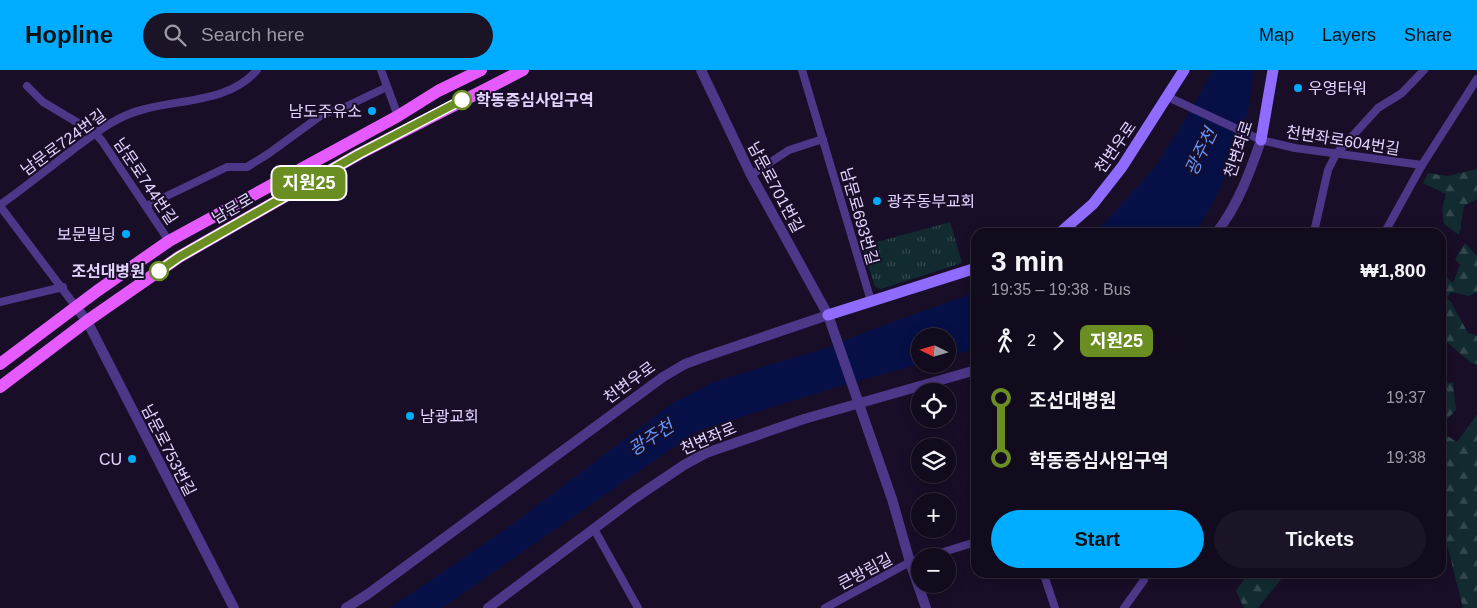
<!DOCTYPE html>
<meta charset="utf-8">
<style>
body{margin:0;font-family:Arial,"Noto Sans KR",sans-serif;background:#1b1326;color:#f1f3f6;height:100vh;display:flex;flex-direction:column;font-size:19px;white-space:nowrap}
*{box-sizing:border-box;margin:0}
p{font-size:16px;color:#9c9aa4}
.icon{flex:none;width:28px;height:28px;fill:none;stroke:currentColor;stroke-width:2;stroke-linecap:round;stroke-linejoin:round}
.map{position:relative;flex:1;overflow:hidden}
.side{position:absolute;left:971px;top:158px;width:475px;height:350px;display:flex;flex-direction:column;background:#120a1d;border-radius:15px;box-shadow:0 2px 12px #0003,0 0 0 1px #312b3b}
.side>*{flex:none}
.badge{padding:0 10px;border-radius:8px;font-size:18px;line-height:32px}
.needle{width:32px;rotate:275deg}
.buttons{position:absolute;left:911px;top:258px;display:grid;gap:10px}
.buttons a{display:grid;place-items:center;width:45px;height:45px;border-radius:50%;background:#120a1d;box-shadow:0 2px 12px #0003,0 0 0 1px #312b3b;font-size:25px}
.map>.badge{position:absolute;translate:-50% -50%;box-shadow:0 0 0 2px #fff}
.legs{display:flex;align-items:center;gap:8px;height:55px;padding:0 20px;font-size:16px}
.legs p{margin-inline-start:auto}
.summary{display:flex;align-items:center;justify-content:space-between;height:85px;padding:0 20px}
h1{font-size:28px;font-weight:800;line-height:38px}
.cta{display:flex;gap:10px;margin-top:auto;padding:10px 20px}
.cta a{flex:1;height:58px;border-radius:30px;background:#00acff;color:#111;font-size:20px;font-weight:800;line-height:58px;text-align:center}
.cta a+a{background:#1b1326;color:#f1f3f6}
ul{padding:0 20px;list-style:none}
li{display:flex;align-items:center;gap:18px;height:60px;font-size:19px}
li i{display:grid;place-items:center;width:8px;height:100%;margin:0 6px;background:currentColor}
li i::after{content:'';width:12px;height:12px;margin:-6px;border:4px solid;border-radius:50%;background:#120a1d}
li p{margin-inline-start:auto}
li:first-child i{background:linear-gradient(#0000 50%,currentColor 0)}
li:last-child i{background:linear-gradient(currentColor 50%,#0000 0)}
header{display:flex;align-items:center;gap:30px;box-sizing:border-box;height:70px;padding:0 25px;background:#00acff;color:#111}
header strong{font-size:24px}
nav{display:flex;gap:28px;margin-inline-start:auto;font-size:18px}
.search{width:350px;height:45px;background:#1b1326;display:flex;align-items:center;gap:12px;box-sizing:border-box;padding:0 18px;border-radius:28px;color:#9c9aa4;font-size:19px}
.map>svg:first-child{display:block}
.forest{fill:url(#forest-firs)}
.park{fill:url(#park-tufts)}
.water{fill:#071046}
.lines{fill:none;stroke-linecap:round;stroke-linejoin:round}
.minor{stroke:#4c3788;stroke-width:8}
.tertiary{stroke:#4c3788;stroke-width:10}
.secondary{stroke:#8f6bff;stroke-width:11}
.primary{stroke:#e65bff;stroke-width:12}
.line-1-casing{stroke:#fff;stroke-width:11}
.line-1{stroke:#6b8e23;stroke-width:8}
.poi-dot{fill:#00acff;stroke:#180e27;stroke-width:2}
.stop-1-dot{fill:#fff;stroke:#6b8e23;stroke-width:2.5}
.labels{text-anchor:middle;stroke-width:4;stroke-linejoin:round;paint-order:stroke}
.poi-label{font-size:16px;fill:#e2d4ff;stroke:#180e27;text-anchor:start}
.stop-label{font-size:16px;font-weight:bold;fill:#e2d4ff;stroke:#180e27;text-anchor:start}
.street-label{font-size:16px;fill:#e2d4ff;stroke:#180e27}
.water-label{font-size:18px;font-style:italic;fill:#6293ff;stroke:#180e27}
</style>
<header>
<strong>Hopline</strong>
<div class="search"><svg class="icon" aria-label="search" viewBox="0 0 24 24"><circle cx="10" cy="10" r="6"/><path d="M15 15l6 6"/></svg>Search here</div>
<nav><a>Map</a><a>Layers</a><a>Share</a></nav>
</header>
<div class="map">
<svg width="1477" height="538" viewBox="0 0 1477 538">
<defs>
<pattern id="forest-firs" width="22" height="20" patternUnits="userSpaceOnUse" patternTransform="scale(1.25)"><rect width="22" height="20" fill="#112b31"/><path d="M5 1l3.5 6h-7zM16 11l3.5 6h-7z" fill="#334950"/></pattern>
<pattern id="park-tufts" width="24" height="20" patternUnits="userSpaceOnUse" patternTransform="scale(1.25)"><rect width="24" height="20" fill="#112b31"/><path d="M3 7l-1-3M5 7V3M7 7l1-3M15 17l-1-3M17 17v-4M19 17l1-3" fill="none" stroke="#334950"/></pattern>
</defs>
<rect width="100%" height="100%" fill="#180e27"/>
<g class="forest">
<polygon points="1477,99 1477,129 1464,136 1459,165 1444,154 1442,139 1446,124 1423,113 1428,103 1448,106"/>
<polygon points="1465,173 1477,186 1477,222 1469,226 1451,222 1447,228 1451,232 1468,263 1477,266 1477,294 1471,293 1441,267 1441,212 1444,205 1453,213 1460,195 1455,189"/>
<polygon points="1453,312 1456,340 1441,355 1441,314"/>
<polygon points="1477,345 1477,538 1463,538 1447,475 1446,456 1441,446 1441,362 1457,372"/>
<polygon points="1240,503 1286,503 1258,538 1244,538 1236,521 1245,508"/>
</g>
<polygon class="park" points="950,152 962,193 881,219 875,217 862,176"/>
<g class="water">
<path d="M1213,0H1253C1252,11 1251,23 1249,35C1242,75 1218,128 1196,162H1096L1155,97L1185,50Z"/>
<polygon points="976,222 976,279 948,286 948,266 920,266 920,294 840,316 697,361 442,538 390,538 513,454 671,334 713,312 826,278 876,258"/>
</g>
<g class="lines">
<g class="minor">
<polyline points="381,0 398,46"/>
<polyline points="802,0 871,231"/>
<polyline points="27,16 43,32 95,63 102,71 169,171"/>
<polyline points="1168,27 1261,70 1295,78 1422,95"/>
<polyline points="751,105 789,80 823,69"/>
<path d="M0,135C24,118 46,100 70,82C93,65 115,46 145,39C182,29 230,32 257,0"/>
<polyline points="0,136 76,237"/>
<polyline points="146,136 227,97 247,97 268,84 323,44 345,37 387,17"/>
<polyline points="1314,162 1328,100 1336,84 1378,38 1402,23 1424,0"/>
<polyline points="1385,162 1422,95 1477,9"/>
<polyline points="0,232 63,217"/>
<polyline points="594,459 638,538"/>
<polyline points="930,486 976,472"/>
<polyline points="1043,502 1055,538"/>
<polyline points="825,538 910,492 920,489"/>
<polyline points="1124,538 1144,510 1143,502"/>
</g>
<g class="tertiary">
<polyline points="701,0 751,105 828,245 892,429 910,492 926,538"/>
<path d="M1217,162C1238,135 1250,102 1261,70"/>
<polyline points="76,237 87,251 234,538"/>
<polyline points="346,538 368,524 663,307 685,294 704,287 828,245"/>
<polyline points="488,538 635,428 684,395 706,383 804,349 976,300"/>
</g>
<g class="secondary">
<polyline points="1261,70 1273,0"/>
<polyline points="1061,162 1093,134 1122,97 1184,0"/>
<polyline points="828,245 976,198"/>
</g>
<g class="primary">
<polyline points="0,294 97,221 169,171 398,46 438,21 481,0"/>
<polyline points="0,317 87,251 179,187 359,84 523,0"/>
</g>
</g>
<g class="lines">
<defs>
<polyline id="line-1" points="159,201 179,187 359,84 462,30"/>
</defs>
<use href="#line-1" class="line-1-casing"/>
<use href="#line-1" class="line-1"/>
</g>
<g class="poi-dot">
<circle cx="1298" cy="18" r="5"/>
<circle cx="372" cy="41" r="5"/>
<circle cx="877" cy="131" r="5"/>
<circle cx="126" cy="164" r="5"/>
<circle cx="410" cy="346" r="5"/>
<circle cx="132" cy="389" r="5"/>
</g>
<g class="stop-1-dot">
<circle cx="462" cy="30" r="9"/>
<circle cx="159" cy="201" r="9"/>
</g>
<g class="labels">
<g class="poi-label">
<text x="1308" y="24">우영타워</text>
<text x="362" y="47" text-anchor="end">남도주유소</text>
<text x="887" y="137">광주동부교회</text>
<text x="116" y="170" text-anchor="end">보문빌딩</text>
<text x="420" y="352">남광교회</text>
<text x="122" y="395" text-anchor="end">CU</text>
</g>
<g class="stop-label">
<text x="476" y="36">학동증심사입구역</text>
<text x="145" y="207" text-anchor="end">조선대병원</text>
</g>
<g class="street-label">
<text transform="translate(1343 70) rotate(9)" y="6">천변좌로604번길</text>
<text transform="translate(63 72) rotate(-36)" y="6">남문로724번길</text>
<text transform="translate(1115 77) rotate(-55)" y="6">천변우로</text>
<text transform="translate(1238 79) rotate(-72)" y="6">천변좌로</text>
<text transform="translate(146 111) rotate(56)" y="6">남문로744번길</text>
<text transform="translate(776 117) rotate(62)" y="6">남문로701번길</text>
<text transform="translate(232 138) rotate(-30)" y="6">남문로</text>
<text transform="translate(860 146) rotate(74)" y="6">남문로693번길</text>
<text transform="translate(629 312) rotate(-36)" y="6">천변우로</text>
<text transform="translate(708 368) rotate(-23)" y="6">천변좌로</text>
<text transform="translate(169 380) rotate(63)" y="6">남문로753번길</text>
<text transform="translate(865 501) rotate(-28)" y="6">큰방림길</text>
</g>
<g class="water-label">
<text transform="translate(1201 82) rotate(-64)" y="6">광주천</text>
<text transform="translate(651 368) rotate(-33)" y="6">광주천</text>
</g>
</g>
</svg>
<div class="buttons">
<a><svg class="needle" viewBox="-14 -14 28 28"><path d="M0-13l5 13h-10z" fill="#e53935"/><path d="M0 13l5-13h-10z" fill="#9c9aa4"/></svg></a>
<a><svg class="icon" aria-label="locate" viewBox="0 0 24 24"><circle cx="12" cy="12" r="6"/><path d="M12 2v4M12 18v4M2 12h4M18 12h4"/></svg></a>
<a><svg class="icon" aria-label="layers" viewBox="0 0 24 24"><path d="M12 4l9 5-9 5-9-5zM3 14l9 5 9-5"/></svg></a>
<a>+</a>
<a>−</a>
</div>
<b class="badge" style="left:309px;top:113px;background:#6b8e23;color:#fff">지원25</b>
<section class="side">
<div class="summary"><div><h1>3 min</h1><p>19:35 – 19:38 · Bus</p></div><b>₩1,800</b></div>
<div class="legs"><svg class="icon" aria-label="walk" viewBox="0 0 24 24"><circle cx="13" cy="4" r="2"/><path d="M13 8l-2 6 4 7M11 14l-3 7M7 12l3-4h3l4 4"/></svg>2<svg class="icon" aria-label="forward" viewBox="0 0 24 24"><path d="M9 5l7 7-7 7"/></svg><b class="badge" style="background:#6b8e23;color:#fff">지원25</b></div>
<ul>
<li><i style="color:#6b8e23"></i><b>조선대병원</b><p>19:37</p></li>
<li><i style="color:#6b8e23"></i><b>학동증심사입구역</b><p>19:38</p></li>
</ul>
<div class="cta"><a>Start</a><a>Tickets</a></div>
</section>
</div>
